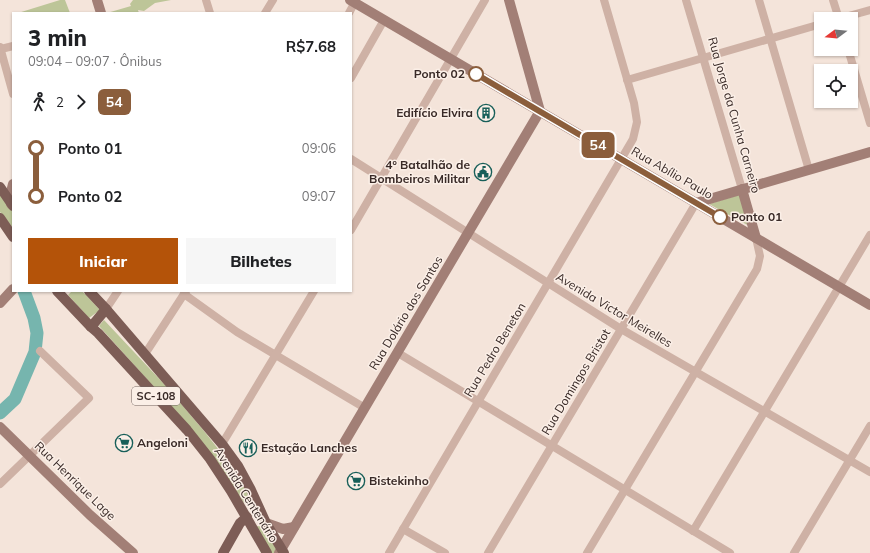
<!DOCTYPE html>
<html lang="pt">
<meta charset="utf-8">
<style>
body{margin:0;font-family:Mulish,sans-serif;background:#f6f6f6;color:#202124;height:100vh;display:flex;flex-direction:column;font-size:15px;white-space:nowrap}
*{box-sizing:border-box;margin:0}
p{font-size:13px;color:#757577}
.icon{flex:none;width:22px;height:22px;fill:none;stroke:currentColor;stroke-width:2;stroke-linecap:round;stroke-linejoin:round}
.map{position:relative;flex:1;overflow:hidden}
.sheet{position:absolute;left:12px;top:12px;width:340px;height:280px;display:flex;flex-direction:column;background:#fff;border-radius:0px;box-shadow:0 1px 3px #0004}
.sheet>*{flex:none}
.badge{padding:0 8px;border-radius:6px;font-size:14px;line-height:26px}
.needle{width:26px;rotate:254deg}
.buttons{position:absolute;left:814px;top:12px;display:grid;gap:8px}
.buttons a{display:grid;place-items:center;width:44px;height:44px;border-radius:0px;background:#fff;box-shadow:0 1px 3px #0004;font-size:20px}
.map>.badge{position:absolute;translate:-50% -50%;box-shadow:0 0 0 2px #fff}
.legs{display:flex;align-items:center;gap:6px;height:44px;padding:0 16px;font-size:13px}
.legs p{margin-inline-start:auto}
.overview{display:flex;align-items:center;justify-content:space-between;height:68px;padding:0 16px}
h1{font-size:22px;font-weight:800;line-height:30px}
.primary-button{display:flex;gap:8px;margin-top:auto;padding:8px 16px}
.primary-button a{flex:1;height:46px;border-radius:0px;background:#b45309;color:#fff;font-size:16px;font-weight:800;line-height:46px;text-align:center}
.primary-button a+a{background:#f6f6f6;color:#202124}
ul{padding:0 16px;list-style:none}
li{display:flex;align-items:center;gap:14px;height:48px;font-size:15px}
li i{display:grid;place-items:center;width:6px;height:100%;margin:0 5px;background:currentColor}
li i::after{content:'';width:10px;height:10px;margin:-5px;border:3px solid;border-radius:50%;background:#fff}
li p{margin-inline-start:auto}
li:first-child i{background:linear-gradient(#0000 50%,currentColor 0)}
li:last-child i{background:linear-gradient(currentColor 50%,#0000 0)}
.map>svg:first-child{display:block}
.green{fill:#bdc598}
.lines{fill:none;stroke-linecap:round;stroke-linejoin:round}
.river{stroke:#76b5ae;stroke-width:13}
.street{stroke:#ceb1a5;stroke-width:8}
.secondary{stroke:#a27f76;stroke-width:10}
.primary{stroke:#7d5d56;stroke-width:10}
.line-1-casing{stroke:#fff;stroke-width:9}
.line-1{stroke:#8b5e3c;stroke-width:6}
.stop-1-dot{fill:#fff;stroke:#8b5e3c;stroke-width:2}
.labels{text-anchor:middle;stroke-width:3;stroke-linejoin:round;paint-order:stroke}
.shield{fill:#fbefe7;stroke:#736561;stroke-width:1}
.shield-label{font-size:11px;font-weight:bold;fill:#392a27}
.stop-label{font-size:12px;font-weight:bold;fill:#392a27;stroke:#fbefe7;text-anchor:end}
.poi-label{font-size:12px;font-weight:bold;fill:#392a27;stroke:#fbefe7;text-anchor:start}
.street-label{font-size:12px;fill:#392a27;stroke:#fbefe7}
</style>
<div class="map">
<svg width="870" height="553" viewBox="0 0 870 553">
<rect width="100%" height="100%" fill="#f4e4da"/>
<g class="green">
<polygon points="60,0 65,0 70,13 18,13"/>
<polygon points="133,0 171,0 155,3 144,11 138,10 139,13 107,13 131,6 130,4"/>
<polygon points="0,192 13,212 13,228 0,212"/>
<polygon points="742,194 751,227 709,204"/>
<polygon points="72,291 82,291 100,310 89,318 68,295"/>
<polygon points="104,320 165,385 204,431 230,464 256,508 244,503 182,418 99,326"/>
<polygon points="256,526 266,527 281,553 271,553"/>
</g>
<g class="lines">
<polyline class="river" points="0,413 15,399 35,352 37,333 34,318 24,291"/>
<g class="street">
<polyline points="206,0 210,13"/>
<polyline points="686,0 742,189"/>
<polyline points="759,0 809,170"/>
<polyline points="833,0 839,19"/>
<polyline points="265,13 273,0"/>
<polyline points="349,13 356,0"/>
<polyline points="838,19 870,10"/>
<polyline points="0,47 13,94"/>
<polyline points="1,49 13,46"/>
<polyline points="848,49 870,123"/>
<polyline points="351,78 384,20"/>
<polyline points="627,80 821,24"/>
<polyline points="351,159 621,329 870,472"/>
<polyline points="351,230 485,0"/>
<polyline points="184,294 237,332 365,408"/>
<polyline points="106,309 118,291"/>
<polyline points="398,353 730,553"/>
<polyline points="145,354 186,291"/>
<polyline points="222,444 314,291"/>
<polyline points="0,484 89,398 40,351"/>
<polyline points="403,529 445,553"/>
<polyline points="693,531 870,235"/>
<polyline points="389,553 633,139 637,122 634,103 604,0"/>
<polyline points="488,553 696,203"/>
<polyline points="587,553 757,269 760,256 756,238"/>
<polyline points="794,553 870,426"/>
</g>
<g class="secondary">
<polyline points="97,0 101,13"/>
<polyline points="350,0 870,305"/>
<polyline points="742,189 756,238"/>
<polyline points="696,203 870,152"/>
<polyline points="11,204 10,196 13,184"/>
<polyline points="0,303 13,289"/>
<polyline points="0,427 90,515 133,553"/>
<polyline points="266,523 283,529 294,527"/>
<polyline points="279,553 540,111 509,0"/>
</g>
<g class="primary">
<polyline points="0,187 13,206"/>
<polyline points="0,218 13,237"/>
<polyline points="57,291 91,327 98,333 187,430 210,459 231,491 267,553"/>
<polyline points="89,291 106,309 222,444 238,466 251,490 266,523 284,553"/>
<polyline points="91,327 106,309"/>
<polyline points="223,553 240,523 247,517"/>
</g>
</g>
<g class="lines">
<defs>
<polyline id="line-1" points="476,74 720,217"/>
</defs>
<use href="#line-1" class="line-1-casing"/>
<use href="#line-1" class="line-1"/>
</g>
<defs>
<symbol id="building-ring" viewBox="-11 -11 22 22"><circle r="9.5" fill="#fbefe7" stroke="#185f59" stroke-width="1.5"/><path d="M-4-6H4V6H1V3H-1V6H-4ZM-2.5-4.3h1.7v1.8h-1.7ZM.8-4.3h1.7v1.8H.8ZM-2.5-1h1.7V.8h-1.7ZM.8-1h1.7V.8H.8Z" fill="#185f59"/></symbol>
<symbol id="civic-ring" viewBox="-11 -11 22 22"><circle r="9.5" fill="#fbefe7" stroke="#185f59" stroke-width="1.5"/><path d="M-.6-6.5H3V-4.5H.6V-3L4-1V1h2V6H-6V1h2V-1L-.6-3ZM-1.2 2.5V6h2.4V2.5Z" fill="#185f59"/></symbol>
<symbol id="supermarket-ring" viewBox="-11 -11 22 22"><circle r="9.5" fill="#fbefe7" stroke="#185f59" stroke-width="1.5"/><path d="M-6-5.5h2.5l.6 2H6L4.5 2H-2.5L-4.4-4H-6ZM-1.5 3.2a1.3 1.3 0 1 0 .1 0ZM3 3.2a1.3 1.3 0 1 0 .1 0Z" fill="#185f59"/></symbol>
<symbol id="restaurant-ring" viewBox="-11 -11 22 22"><circle r="9.5" fill="#fbefe7" stroke="#185f59" stroke-width="1.5"/><path d="M-5-6h1v4h1v-4h1v4h1v-4h1v5L-1.5 .5V6h-2V.5L-5-1ZM5-6V6H3V1.5H1.5Q1.5-4 5-6Z" fill="#185f59"/></symbol>
</defs>
<g fill-rule="evenodd">
<use href="#building-ring" x="476" y="103" width="20" height="20"/>
<use href="#civic-ring" x="473" y="162" width="20" height="20"/>
<use href="#supermarket-ring" x="114" y="433" width="20" height="20"/>
<use href="#restaurant-ring" x="238" y="438" width="20" height="20"/>
<use href="#supermarket-ring" x="346" y="471" width="20" height="20"/>
</g>
<g class="stop-1-dot">
<circle cx="476" cy="74" r="7"/>
<circle cx="720" cy="217" r="7"/>
</g>
<g class="labels">
<rect class="shield" x="132" y="387" width="48" height="18" rx="3"/>
<g class="shield-label">
<text x="156" y="400">SC-108</text>
</g>
<g class="stop-label">
<text x="465" y="78">Ponto 02</text>
<text x="731" y="221" text-anchor="start">Ponto 01</text>
</g>
<g class="poi-label">
<text x="473" y="117" text-anchor="end">Edifício Elvira</text>
<text x="470" y="169" text-anchor="end">4º Batalhão de<tspan x="470" dy="14">Bombeiros Militar</tspan></text>
<text x="137" y="447">Angeloni</text>
<text x="261" y="452">Estação Lanches</text>
<text x="369" y="485">Bistekinho</text>
</g>
<g class="street-label">
<text transform="translate(734 115) rotate(74)" y="4">Rua Jorge da Cunha Carneiro</text>
<text transform="translate(672 173) rotate(30)" y="4">Rua Abílio Paulo</text>
<text transform="translate(614 310) rotate(31)" y="4">Avenida Victor Meirelles</text>
<text transform="translate(406 313) rotate(-59)" y="4">Rua Dolário dos Santos</text>
<text transform="translate(495 350) rotate(-59)" y="4">Rua Pedro Beneton</text>
<text transform="translate(576 382) rotate(-59)" y="4">Rua Domingos Bristot</text>
<text transform="translate(75 481) rotate(44)" y="4">Rua Henrique Lage</text>
<text transform="translate(246 495) rotate(58)" y="4">Avenida Centenário</text>
</g>
</g>
</svg>
<div class="buttons">
<a><svg class="needle" viewBox="-14 -14 28 28"><path d="M0-13l5 13h-10z" fill="#e53935"/><path d="M0 13l5-13h-10z" fill="#757577"/></svg></a>
<a><svg class="icon" aria-label="locate" viewBox="0 0 24 24"><circle cx="12" cy="12" r="6"/><path d="M12 2v4M12 18v4M2 12h4M18 12h4"/></svg></a>
</div>
<b class="badge" style="left:598px;top:145px;background:#8b5e3c;color:#fff">54</b>
<section class="sheet">
<div class="overview"><div><h1>3 min</h1><p>09:04 – 09:07 · Ônibus</p></div><b>R$7.68</b></div>
<div class="legs"><svg class="icon" aria-label="walk" viewBox="0 0 24 24"><circle cx="13" cy="4" r="2"/><path d="M13 8l-2 6 4 7M11 14l-3 7M7 12l3-4h3l4 4"/></svg>2<svg class="icon" aria-label="forward" viewBox="0 0 24 24"><path d="M9 5l7 7-7 7"/></svg><b class="badge" style="background:#8b5e3c;color:#fff">54</b></div>
<ul>
<li><i style="color:#8b5e3c"></i><b>Ponto 01</b><p>09:06</p></li>
<li><i style="color:#8b5e3c"></i><b>Ponto 02</b><p>09:07</p></li>
</ul>
<div class="primary-button"><a>Iniciar</a><a>Bilhetes</a></div>
</section>
</div>
